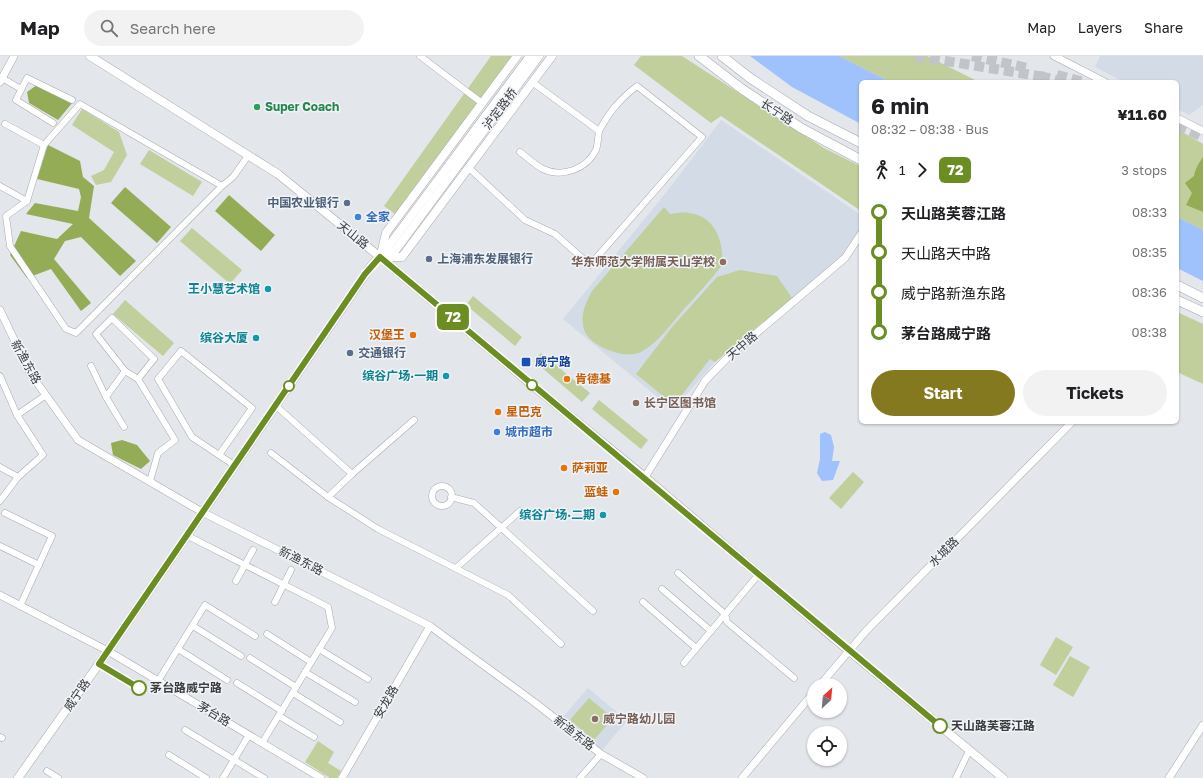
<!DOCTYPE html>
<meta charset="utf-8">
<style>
body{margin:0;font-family:"Golos Text","Noto Sans SC",sans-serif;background:#f2f2f2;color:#202124;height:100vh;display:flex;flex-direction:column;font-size:15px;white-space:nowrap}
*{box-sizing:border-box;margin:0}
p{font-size:13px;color:#757577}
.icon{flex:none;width:22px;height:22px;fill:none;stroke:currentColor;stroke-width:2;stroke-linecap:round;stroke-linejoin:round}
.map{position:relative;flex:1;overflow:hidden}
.details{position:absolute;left:859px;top:24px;width:320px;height:344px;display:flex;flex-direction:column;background:#fff;border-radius:6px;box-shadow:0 1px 3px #0004}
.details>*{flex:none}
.badge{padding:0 8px;border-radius:6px;font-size:14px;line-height:26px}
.needle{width:26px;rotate:26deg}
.tools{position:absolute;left:807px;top:622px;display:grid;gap:8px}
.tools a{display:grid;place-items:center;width:40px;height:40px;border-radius:50%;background:#fff;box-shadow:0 1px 3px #0004;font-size:20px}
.map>.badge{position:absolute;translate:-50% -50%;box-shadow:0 0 0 2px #fff}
.legs{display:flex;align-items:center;gap:6px;height:44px;padding:0 12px;font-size:13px}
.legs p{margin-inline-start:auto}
.summary{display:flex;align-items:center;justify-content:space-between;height:68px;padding:0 12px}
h1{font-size:22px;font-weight:700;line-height:30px}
.action{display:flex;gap:8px;margin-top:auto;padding:8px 12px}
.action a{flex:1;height:46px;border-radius:24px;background:#84791e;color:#fff;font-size:16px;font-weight:700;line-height:46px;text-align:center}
.action a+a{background:#f2f2f2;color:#202124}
ul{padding:0 12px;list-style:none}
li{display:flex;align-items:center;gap:14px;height:40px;font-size:15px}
li i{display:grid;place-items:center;width:6px;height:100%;margin:0 5px;background:currentColor}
li i::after{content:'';width:10px;height:10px;margin:-5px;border:3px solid;border-radius:50%;background:#fff}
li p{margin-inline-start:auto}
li:first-child i{background:linear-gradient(#0000 50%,currentColor 0)}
li:last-child i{background:linear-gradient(currentColor 50%,#0000 0)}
header{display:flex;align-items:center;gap:24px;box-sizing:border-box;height:56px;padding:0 20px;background:#fff;border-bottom:1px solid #e0e0e0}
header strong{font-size:19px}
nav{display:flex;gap:22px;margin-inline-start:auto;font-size:14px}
.search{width:280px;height:36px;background:#f2f2f2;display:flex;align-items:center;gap:10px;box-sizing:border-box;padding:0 14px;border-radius:22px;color:#757577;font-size:15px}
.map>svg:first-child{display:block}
.built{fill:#d3dce6}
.green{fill:#c0cf9c}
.forest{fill:#95ac57}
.water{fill:#9fc1fc}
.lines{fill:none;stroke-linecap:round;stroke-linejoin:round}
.trunk-tunnel{stroke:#c1c4c8;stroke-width:10;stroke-dasharray:10 5;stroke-linecap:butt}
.minor-casing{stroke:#a7aaae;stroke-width:7}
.tertiary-casing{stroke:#a7aaae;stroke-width:8}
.secondary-casing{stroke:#a7aaae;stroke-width:9}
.primary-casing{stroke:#a7aaae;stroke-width:10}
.minor{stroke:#fff;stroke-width:6}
.tertiary{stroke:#fff;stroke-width:7}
.secondary{stroke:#fff;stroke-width:8}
.primary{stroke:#fff;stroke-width:9}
.line-1-casing{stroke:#fff;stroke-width:9}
.line-1{stroke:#6b8e23;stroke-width:6}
.leisure-dot{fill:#2e9e5b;stroke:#f0f4f8;stroke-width:1.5}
.service-dot{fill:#5c6f8a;stroke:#f0f4f8;stroke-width:1.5}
.shop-dot{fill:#3f7fe0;stroke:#f0f4f8;stroke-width:1.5}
.education-dot{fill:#8d6e63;stroke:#f0f4f8;stroke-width:1.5}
.culture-dot{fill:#0f9aa8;stroke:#f0f4f8;stroke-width:1.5}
.food-dot{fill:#e8710a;stroke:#f0f4f8;stroke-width:1.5}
.transit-dot{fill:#1a4fb4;stroke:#f0f4f8;stroke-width:1.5}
.stop-1-dot{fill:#fff;stroke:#6b8e23;stroke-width:2}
.labels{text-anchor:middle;stroke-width:3;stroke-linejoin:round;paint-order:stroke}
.leisure-label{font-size:12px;font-weight:bold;fill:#27864d;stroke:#f0f4f8;text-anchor:start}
.street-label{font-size:12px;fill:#3b3c3e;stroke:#f0f4f8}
.service-label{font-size:12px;font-weight:bold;fill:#4e5e75;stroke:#f0f4f8;text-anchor:start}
.shop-label{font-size:12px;font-weight:bold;fill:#366cbe;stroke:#f0f4f8;text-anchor:start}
.education-label{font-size:12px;font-weight:bold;fill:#785e54;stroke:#f0f4f8;text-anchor:start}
.culture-label{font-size:12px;font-weight:bold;fill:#0d838f;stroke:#f0f4f8;text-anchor:end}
.food-label{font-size:12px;font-weight:bold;fill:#c56008;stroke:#f0f4f8;text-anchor:start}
.transit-label{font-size:12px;font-weight:bold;fill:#164399;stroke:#f0f4f8;text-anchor:start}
.stop-label{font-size:12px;font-weight:bold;fill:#3b3c3e;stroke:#f0f4f8;text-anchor:start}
</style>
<header>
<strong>Map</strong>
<div class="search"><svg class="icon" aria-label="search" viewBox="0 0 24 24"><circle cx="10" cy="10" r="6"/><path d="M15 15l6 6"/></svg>Search here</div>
<nav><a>Map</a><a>Layers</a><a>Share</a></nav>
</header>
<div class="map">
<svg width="1203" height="722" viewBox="0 0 1203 722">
<rect width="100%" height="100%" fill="#e3e6eb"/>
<g class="built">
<polygon points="1100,0 1203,0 1203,49 1189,59 1177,53 1177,26 1124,26 1095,11"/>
<polygon points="721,64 861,159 861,171 846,197 715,306 673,354 563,263 668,134"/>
<polygon points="588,632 627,665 602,694 563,661"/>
</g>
<g class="green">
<polygon points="491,0 512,0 395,158 384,150"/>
<polygon points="641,0 682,0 824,92 860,110 861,155 721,60 711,67 634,9"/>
<polygon points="839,0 927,0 979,26 890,26"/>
<polygon points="82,53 119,76 127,99 111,126 96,129 91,120 104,114 114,96 72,69"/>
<polygon points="1177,73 1203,88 1203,174 1177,161"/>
<polygon points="149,94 202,126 193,140 140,108"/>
<path d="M664,151L670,158C677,157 683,156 689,157C716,160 724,187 722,209C710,225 697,239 684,253C671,268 659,286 641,296C626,304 592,291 585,276C579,261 585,248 592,235Z"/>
<polygon points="192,172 242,214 230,228 180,185"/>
<polygon points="740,214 777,220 792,242 715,306 710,303 674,349 636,318 672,271 717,221"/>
<polygon points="473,240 522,281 515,290 466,249"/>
<polygon points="125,244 174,287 163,300 113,258"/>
<polygon points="1177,256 1203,268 1203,328 1177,316"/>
<polygon points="541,297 590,337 582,346 534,305"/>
<polygon points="599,344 648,384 641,393 592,353"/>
<polygon points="853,416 864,426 841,453 829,442"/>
<polygon points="1056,581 1073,591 1056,619 1040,609"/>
<polygon points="1070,600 1090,611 1073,641 1053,629"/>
<polygon points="589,642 613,662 594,684 570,664"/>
<polygon points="318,685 334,696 328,707 341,715 337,722 330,722 305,706"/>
</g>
<g class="forest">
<polygon points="37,29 73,46 58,64 29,47 27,36"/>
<polygon points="48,89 80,105 83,121 94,130 89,162 136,205 120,220 81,181 65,185 54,203 91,247 81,255 51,213 27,222 10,199 21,175 57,183 73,168 26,158 35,147 78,155 81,141 79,133 37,123"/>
<path d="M1203,101V156L1186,149L1192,137L1185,127L1194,120C1195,113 1199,107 1203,101Z"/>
<polygon points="125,131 171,171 157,187 111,147"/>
<polygon points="229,139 275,179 261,195 215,155"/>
<polygon points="122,384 137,389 150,405 141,413 113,399 111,387"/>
</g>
<g class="water">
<polygon points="750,0 839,0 890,26 861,26 861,68 792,31"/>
<polygon points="1177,161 1203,174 1203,225 1177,212"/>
<polygon points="825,376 831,379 834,391 832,405 840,405 833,424 822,425 817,417 820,403 820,378"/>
</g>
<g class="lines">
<g class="trunk-tunnel">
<polyline points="915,0 1045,21"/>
<polyline points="972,0 1028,12"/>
<polyline points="1057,19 1084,26"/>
<polyline points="1040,20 1065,26"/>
<polyline points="1177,69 1203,81"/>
</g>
<defs>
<g id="minor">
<polyline points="420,0 482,47"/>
<polyline points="2,22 21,33"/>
<polyline points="53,67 16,44 27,22 72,44"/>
<polyline points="5,68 44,89"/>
<path d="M520,96C527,101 535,109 543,113C562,122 587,113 596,94C598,88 598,81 599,75"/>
<path d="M468,111L525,164L555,178L590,209L702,81L637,30C619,44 610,55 599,75L532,26"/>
<polyline points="0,130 27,145"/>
<polyline points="222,130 76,277 66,273 10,190 6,160 27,145 44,89 80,48 222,130 233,121 248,100"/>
<polyline points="91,310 106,341"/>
<polyline points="125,315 138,323"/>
<polyline points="0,320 17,359 46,339"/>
<polyline points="124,371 106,341 125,315 96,278 112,262 154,303 138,323 175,384 158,397 150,425"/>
<polyline points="271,397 328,441 352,418 275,349"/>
<polyline points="219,399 252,352 181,295 158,323 192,381 234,409"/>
<polyline points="0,411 18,421"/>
<polyline points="352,418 414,364"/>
<circle cx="442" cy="440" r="10"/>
<polyline points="328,441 378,473 508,539 561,588"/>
<polyline points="451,441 474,447 593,555"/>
<polyline points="0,445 18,421 43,399 17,359"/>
<polyline points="5,457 52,480 20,550"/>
<polyline points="186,479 328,551 332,572 262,687"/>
<polyline points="0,490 39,509"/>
<polyline points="456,512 520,455"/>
<polyline points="678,517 725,558 727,566 794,622"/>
<polyline points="236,525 253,494"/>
<polyline points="662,533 711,575"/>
<polyline points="275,546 291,514"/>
<polyline points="643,546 696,592"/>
<polyline points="193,570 241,600"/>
<polyline points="267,578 311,606"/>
<polyline points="178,593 227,624"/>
<polyline points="319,593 368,623"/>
<polyline points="250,602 296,631"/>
<polyline points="684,607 759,518"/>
<polyline points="305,616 355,646"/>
<polyline points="158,625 205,549 255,580"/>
<polyline points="237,627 282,655"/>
<polyline points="293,637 340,666"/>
<polyline points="279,660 314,681"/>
<polyline points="185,674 264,722"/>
<polyline points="0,681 2,682"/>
<polyline points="169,699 206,722"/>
<polyline points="47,715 58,722"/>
<polyline points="223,722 249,679"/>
<polyline points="580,722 601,698"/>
<polyline points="956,722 969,695"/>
</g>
<g id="tertiary">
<polyline points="1054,0 1105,26"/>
<polyline points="0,26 14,0"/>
<polyline points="1177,62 1203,75"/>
<polyline points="0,254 30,317 78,384 202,456 430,570 534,646 601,698 643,722"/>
<polyline points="645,421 705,325 727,302 845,202 861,178"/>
<polyline points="0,539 108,595 321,722"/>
<polyline points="820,629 866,575 1072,366"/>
<polyline points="342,722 430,570"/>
<polyline points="742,722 814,636"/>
<polyline points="1169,722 1203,669"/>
</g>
<g id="secondary">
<polyline points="90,0 278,118 380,201 532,329 645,421 830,579 1003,722"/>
<polyline points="381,198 386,177 517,0"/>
<polyline points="385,199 395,195 539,0"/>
<polyline points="380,201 402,201 552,0"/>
<polyline points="18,722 108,595 371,210 388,191 530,0"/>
</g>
<g id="primary">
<polyline points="699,0 742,33 801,72 861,104"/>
<polyline points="722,0 750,22 808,60 861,87"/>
<polyline points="1177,229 1203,242"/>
<polyline points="1177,244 1203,256"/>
</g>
</defs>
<use href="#minor" class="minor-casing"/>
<use href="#tertiary" class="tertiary-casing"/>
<use href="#secondary" class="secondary-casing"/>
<use href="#primary" class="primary-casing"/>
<use href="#minor" class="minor"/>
<use href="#tertiary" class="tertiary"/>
<use href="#secondary" class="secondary"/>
<use href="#primary" class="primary"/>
</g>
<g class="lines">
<defs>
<polyline id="line-1" points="139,632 99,608 365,218 380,201 940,670"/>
</defs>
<use href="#line-1" class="line-1-casing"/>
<use href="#line-1" class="line-1"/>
</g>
<circle class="leisure-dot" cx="257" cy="51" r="4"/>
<g class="service-dot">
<circle cx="347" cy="147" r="4"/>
<circle cx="429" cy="203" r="4"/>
<circle cx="350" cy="297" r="4"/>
</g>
<g class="shop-dot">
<circle cx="358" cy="161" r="4"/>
<circle cx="497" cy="376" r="4"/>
</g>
<g class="education-dot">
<circle cx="723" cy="206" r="4"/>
<circle cx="636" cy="347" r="4"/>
<circle cx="595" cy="663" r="4"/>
</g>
<g class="culture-dot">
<circle cx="268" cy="233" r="4"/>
<circle cx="256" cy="282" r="4"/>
<circle cx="446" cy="320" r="4"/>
<circle cx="603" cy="459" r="4"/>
</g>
<g class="food-dot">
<circle cx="413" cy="279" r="4"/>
<circle cx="567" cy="323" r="4"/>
<circle cx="498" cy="356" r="4"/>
<circle cx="564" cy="412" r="4"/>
<circle cx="616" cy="436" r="4"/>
</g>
<rect class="transit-dot" x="521" y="301" width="10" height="10" rx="2"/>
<g class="stop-1-dot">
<circle cx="532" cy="329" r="5"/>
<circle cx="289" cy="330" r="5"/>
<circle cx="139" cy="632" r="7"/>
<circle cx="940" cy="670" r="7"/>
</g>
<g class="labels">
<g class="leisure-label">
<text x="265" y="55">Super Coach</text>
</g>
<g class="street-label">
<text transform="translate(500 53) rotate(-53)" y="4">泸定路桥</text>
<text transform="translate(777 56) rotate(33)" y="4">长宁路</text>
<text transform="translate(353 179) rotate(39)" y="4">天山路</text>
<text transform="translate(742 290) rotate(-41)" y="4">天中路</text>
<text transform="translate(26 306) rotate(61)" y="4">新渔东路</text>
<text transform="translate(944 496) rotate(-45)" y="4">水城路</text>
<text transform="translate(301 505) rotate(27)" y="4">新渔东路</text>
<text transform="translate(77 639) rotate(-55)" y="4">威宁路</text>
<text transform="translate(386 646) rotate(-60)" y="4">安龙路</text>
<text transform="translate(214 658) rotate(31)" y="4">茅台路</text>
<text transform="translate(574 677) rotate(38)" y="4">新渔东路</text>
</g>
<g class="service-label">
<text x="339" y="151" text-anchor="end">中国农业银行</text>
<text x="437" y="207">上海浦东发展银行</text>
<text x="358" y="301">交通银行</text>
</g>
<g class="shop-label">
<text x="366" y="165">全家</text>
<text x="505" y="380">城市超市</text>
</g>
<g class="education-label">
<text x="715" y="210" text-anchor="end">华东师范大学附属天山学校</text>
<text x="644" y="351">长宁区图书馆</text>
<text x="603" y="667">威宁路幼儿园</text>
</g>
<g class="culture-label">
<text x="260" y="237">王小慧艺术馆</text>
<text x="248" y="286">缤谷大厦</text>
<text x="438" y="324">缤谷广场·一期</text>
<text x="595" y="463">缤谷广场·二期</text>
</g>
<g class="food-label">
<text x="405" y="283" text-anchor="end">汉堡王</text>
<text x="575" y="327">肯德基</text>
<text x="506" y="360">星巴克</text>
<text x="572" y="416">萨莉亚</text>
<text x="608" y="440" text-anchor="end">蓝蛙</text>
</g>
<g class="transit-label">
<text x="535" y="310">威宁路</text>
</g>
<g class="stop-label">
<text x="150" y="636">茅台路威宁路</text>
<text x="951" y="674">天山路芙蓉江路</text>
</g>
</g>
</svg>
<div class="tools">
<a><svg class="needle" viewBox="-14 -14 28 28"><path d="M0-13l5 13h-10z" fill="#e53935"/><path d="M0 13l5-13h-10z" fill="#757577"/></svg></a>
<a><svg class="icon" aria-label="locate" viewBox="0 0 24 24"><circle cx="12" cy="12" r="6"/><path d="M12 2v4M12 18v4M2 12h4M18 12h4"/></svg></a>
</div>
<b class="badge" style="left:453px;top:261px;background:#6b8e23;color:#fff">72</b>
<section class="details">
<div class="summary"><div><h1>6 min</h1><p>08:32 – 08:38 · Bus</p></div><b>¥11.60</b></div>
<div class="legs"><svg class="icon" aria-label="walk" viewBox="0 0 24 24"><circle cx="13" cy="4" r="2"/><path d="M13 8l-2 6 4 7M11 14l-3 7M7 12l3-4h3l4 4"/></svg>1<svg class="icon" aria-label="forward" viewBox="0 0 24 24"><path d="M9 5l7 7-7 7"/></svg><b class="badge" style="background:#6b8e23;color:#fff">72</b><p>3 stops</p></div>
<ul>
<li><i style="color:#6b8e23"></i><b>天山路芙蓉江路</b><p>08:33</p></li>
<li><i style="color:#6b8e23"></i><span>天山路天中路</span><p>08:35</p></li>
<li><i style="color:#6b8e23"></i><span>威宁路新渔东路</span><p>08:36</p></li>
<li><i style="color:#6b8e23"></i><b>茅台路威宁路</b><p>08:38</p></li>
</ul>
<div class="action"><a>Start</a><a>Tickets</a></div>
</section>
</div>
